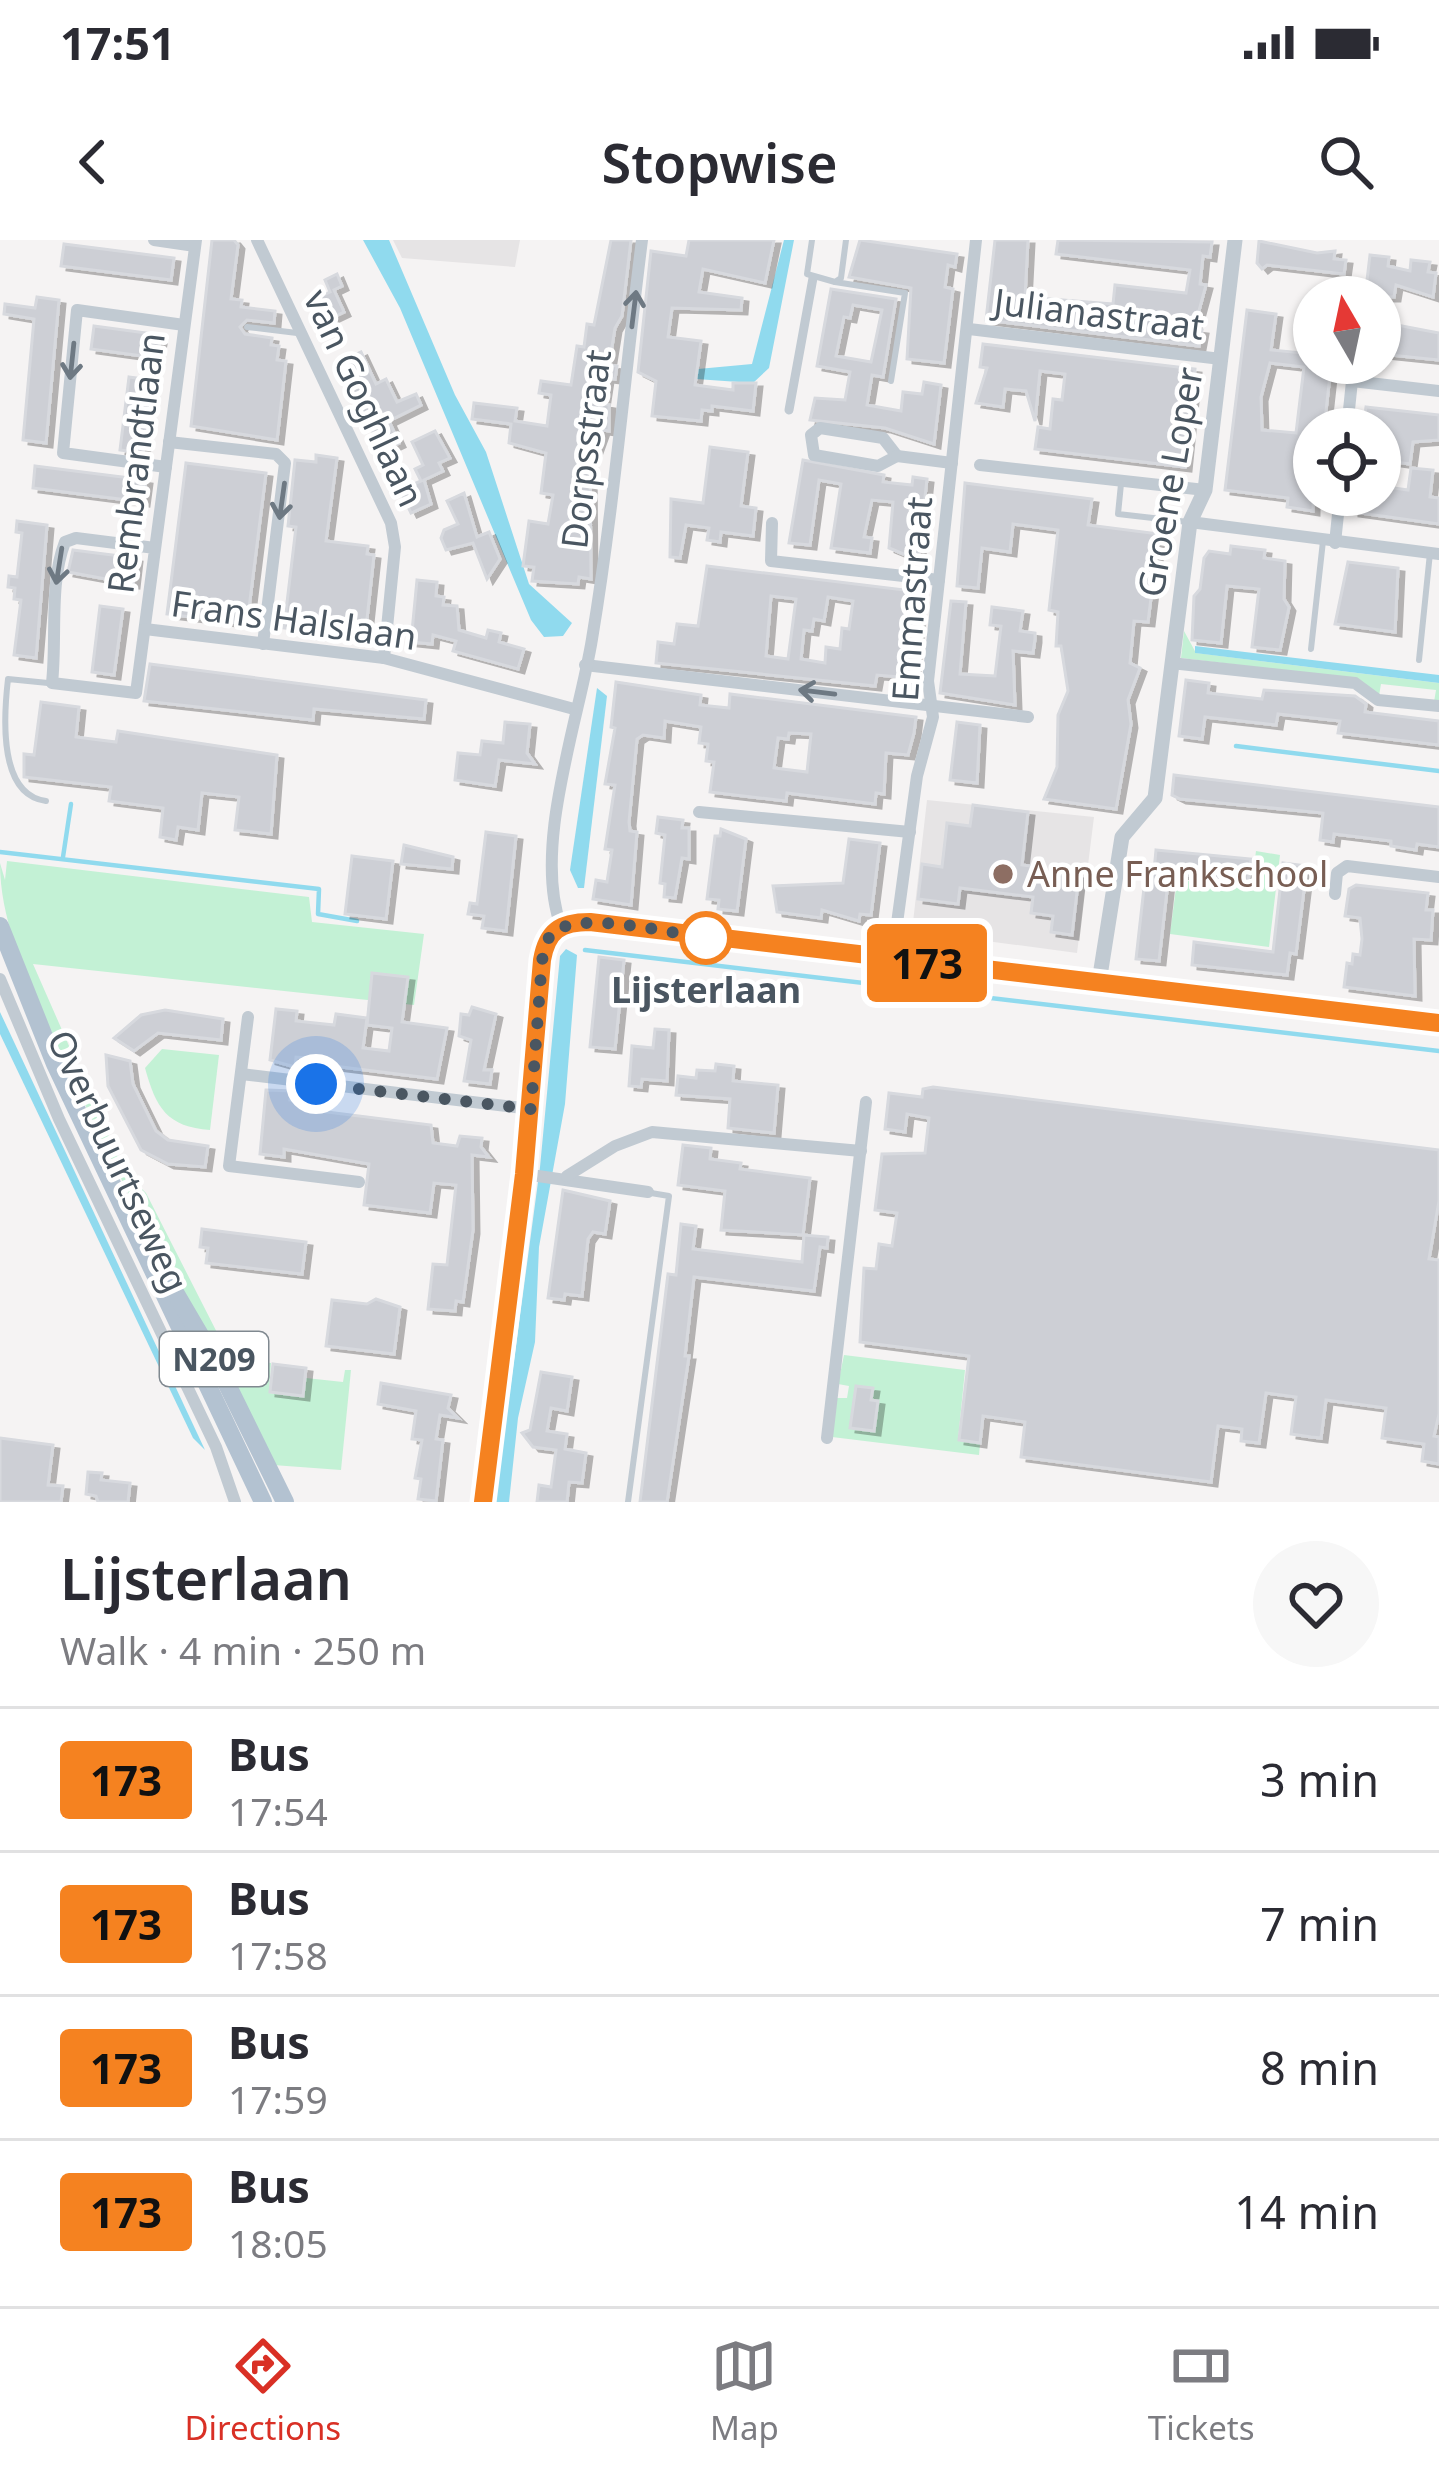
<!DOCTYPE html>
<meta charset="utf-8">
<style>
body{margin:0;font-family:"Noto Sans",sans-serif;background:#f7f7f7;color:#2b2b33;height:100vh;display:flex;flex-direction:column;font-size:45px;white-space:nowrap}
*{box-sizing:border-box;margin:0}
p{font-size:39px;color:#7c7c81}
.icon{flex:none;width:66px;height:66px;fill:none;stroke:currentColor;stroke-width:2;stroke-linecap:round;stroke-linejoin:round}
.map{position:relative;height:1262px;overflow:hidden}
.sheet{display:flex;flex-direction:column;background:#fff;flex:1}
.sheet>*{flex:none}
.badge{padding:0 24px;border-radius:9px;font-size:42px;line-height:78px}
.needle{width:78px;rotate:351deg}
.controls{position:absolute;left:1293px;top:36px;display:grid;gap:24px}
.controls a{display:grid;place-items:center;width:108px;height:108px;border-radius:50%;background:#fff;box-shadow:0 3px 9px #0004;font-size:60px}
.you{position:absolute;width:60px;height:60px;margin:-30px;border:9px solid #fff;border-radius:50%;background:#1a73e8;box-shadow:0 0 0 18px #1a73e833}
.map>.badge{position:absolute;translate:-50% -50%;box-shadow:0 0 0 6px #fff}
.round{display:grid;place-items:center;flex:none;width:126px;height:126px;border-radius:63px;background:#f7f7f7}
.headline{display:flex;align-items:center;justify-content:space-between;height:204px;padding:0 60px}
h1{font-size:57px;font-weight:600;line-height:90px}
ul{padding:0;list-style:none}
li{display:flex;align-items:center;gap:36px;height:144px;padding:0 60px;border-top:3px solid #e1e1e2}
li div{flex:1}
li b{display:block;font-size:45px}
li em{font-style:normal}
li .badge{min-width:132px;font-weight:700;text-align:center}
.status{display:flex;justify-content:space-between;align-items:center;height:84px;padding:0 60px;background:#fff;direction:ltr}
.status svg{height:33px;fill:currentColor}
header{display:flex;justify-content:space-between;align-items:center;height:156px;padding:0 60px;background:#fff;font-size:54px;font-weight:600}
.menu{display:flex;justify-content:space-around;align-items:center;height:168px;border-top:3px solid #e1e1e2;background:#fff;font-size:33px;color:#7c7c81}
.menu a{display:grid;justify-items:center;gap:6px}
.menu .selected{color:#d93025}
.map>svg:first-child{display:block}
.education{fill:#e6e4e5}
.green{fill:#c3f1d5}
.water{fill:#90daee}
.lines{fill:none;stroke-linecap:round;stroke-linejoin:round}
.stream{stroke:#90daee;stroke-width:4.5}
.building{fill:#cdcfd5;stroke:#d7d9de;stroke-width:3;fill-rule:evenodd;filter:url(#shadow)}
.service{stroke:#c1cad2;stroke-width:6}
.pedestrian{stroke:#c1cad2;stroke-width:9}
.minor{stroke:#c1cad2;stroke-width:12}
.tertiary{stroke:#c1cad2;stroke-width:15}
.primary{stroke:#b3c2d1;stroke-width:18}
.oneway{stroke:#6e7983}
.line-casing{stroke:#fff;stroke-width:27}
.line{stroke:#f58220;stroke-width:18}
.walk{stroke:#4a5661;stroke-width:12;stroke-dasharray:0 21.6}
.education-dot{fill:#8d6e63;stroke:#fff;stroke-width:4.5}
.stop-dot{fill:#fff;stroke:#f58220;stroke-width:6}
.labels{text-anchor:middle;stroke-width:9;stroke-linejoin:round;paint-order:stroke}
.shield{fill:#fff;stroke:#808990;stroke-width:3}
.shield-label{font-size:33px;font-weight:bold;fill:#4a5661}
.street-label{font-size:36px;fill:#4a5661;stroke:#fff}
.education-label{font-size:36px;fill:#785e54;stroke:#fff;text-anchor:start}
.stop-label{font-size:36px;font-weight:bold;fill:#4a5661;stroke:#fff}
</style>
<div class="status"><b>17:51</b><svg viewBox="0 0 49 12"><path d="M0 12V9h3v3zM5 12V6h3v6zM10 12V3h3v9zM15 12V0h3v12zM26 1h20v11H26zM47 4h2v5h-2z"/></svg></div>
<header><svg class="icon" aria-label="back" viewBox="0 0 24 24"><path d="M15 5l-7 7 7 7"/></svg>Stopwise<svg class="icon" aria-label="search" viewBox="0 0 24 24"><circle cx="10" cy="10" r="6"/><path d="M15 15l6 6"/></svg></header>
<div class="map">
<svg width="1439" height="1262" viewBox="0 0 1439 1262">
<defs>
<filter id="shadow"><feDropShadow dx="6" dy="4" stdDeviation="0" flood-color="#0004"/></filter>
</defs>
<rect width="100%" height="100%" fill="#f5f3f3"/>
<g class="education">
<polygon points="393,0 520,0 515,27 402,18"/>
<polygon points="927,560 1094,577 1077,713 912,691"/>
</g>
<g class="green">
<polygon points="1184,391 1196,413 1439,443 1439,460 1434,462 1436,450 1381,444 1379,456 1356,439 1181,418"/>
<polygon points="1256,611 1280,615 1269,707 1170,694 1177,640 1251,647"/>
<path d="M7,621L309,657L312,682L424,694L414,765L33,724L124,931L146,953L230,1118L271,1123L269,1153L302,1157L306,1138L343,1142L345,1130H351L341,1230L273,1225C199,1086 122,950 58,806C32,748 0,687 0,623L5,640Z"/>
<path d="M162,809L219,815L210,890C167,887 156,868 145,828Z"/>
<polygon points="844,1115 965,1130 958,1200 980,1204 979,1215 832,1197 836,1158 847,1158 849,1146 838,1144"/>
</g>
<g class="water">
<polygon points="363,0 389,0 455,155 486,212 529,344 572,383 563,396 544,397 531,380 400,68"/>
<polygon points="784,0 794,0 769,128 753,143 696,139 698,129 752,124"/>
<polygon points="1195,406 1439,435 1439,443 1195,413"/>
<polygon points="597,448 607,456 584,648 578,648 570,630"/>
<polygon points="566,709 577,715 565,864 539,1007 535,1102 518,1178 509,1262 495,1262 540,927 560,716"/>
<polygon points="0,772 205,1210 193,1198 0,794"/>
</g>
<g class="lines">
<g class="stream">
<polyline points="1236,506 1439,531"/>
<polyline points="0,612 319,649 318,674 357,681"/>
<polyline points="63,617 71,564"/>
<polyline points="585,710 1439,811"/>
</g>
</g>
<g class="building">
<polygon points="212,0 234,0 238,5 231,59 242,60 241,67 275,71 274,83 247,80 240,87 245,94 272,98 271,105 279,106 277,120 286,121 277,200 191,186"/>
<polygon points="611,0 631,0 622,76 615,88 609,125 617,126 615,139 607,138 603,164 609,165 609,191 603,190 590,226 591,339 579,337 578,344 532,341 534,327 523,326 529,281 548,284 553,255 541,253 546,213 509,203 511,184 472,179 474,163 517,168 515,181 547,186 551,155 539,153 541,141 571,145 577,106 584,107 587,84 594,85"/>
<polygon points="689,0 774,0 765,43 703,29 699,52 742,58 741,70 672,68 668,97 701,101 695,145 733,150 733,143 756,143 753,171 712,166 712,171 702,170 701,181 652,176 656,141 638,132 651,11 686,16"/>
<polygon points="860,0 957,14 955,27 948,25 945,47 953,49 944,123 907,119 911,48 849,37"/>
<polygon points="995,0 1028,0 1025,57 1113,64 1115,45 1186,53 1190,30 1056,14 1058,0 1212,2 1210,17 1203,16 1200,44 1206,45 1194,89 1202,90 1199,106 986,80"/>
<polygon points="1259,1 1317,13 1335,11 1334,19 1346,20 1344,34 1267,25 1262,29 1257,23"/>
<polygon points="64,4 174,18 171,40 61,26"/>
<polygon points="1370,15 1389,17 1388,26 1410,31 1411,20 1430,22 1428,32 1436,33 1433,57 1396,45 1394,57 1365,57"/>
<polygon points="337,34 342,46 334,50 344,72 321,83 310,61 330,52 325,40"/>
<path d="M831,49L896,59L883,137L872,135L867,165L901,171L903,152L922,154L924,142L941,145L934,204L885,188L810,180L815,158L845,160L850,132L817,126ZM853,65L882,70L871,122L836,116L844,77L850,78Z"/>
<polygon points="37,57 59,60 46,203 23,200 34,79 4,74 5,64 35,68"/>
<path d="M1247,70L1276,74L1271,110L1314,114V128L1330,135L1324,189H1314L1313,271L1287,267L1288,258L1225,250ZM1270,123L1304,127L1296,193L1262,190L1261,157Z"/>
<polygon points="1381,82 1439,93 1439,120 1380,114"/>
<polygon points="94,86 161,95 157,118 91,109"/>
<polygon points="983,104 1195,129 1185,227 1035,209 1038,187 1050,189 1053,159 1062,160 1065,134 1040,131 1035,181 1026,151 1005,149 1003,167 976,163 987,128 980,127"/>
<polygon points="361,112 376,144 386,139 397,162 416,154 421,165 389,181 399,203 382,211 339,122"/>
<polygon points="129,137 152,140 143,213 120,210"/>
<polygon points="1366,167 1439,175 1439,200 1413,202 1410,224 1380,220 1380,189 1363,189"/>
<polygon points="435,191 450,218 439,223 443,231 424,240 431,264 411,273 400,250 421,241 415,229 423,225 412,202"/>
<polygon points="710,207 748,212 741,266 756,268 753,296 721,292 720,302 707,300 709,288 686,285 680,318 670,317 671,259 703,263"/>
<polygon points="316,215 337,218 326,301 368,306 367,314 374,315 365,397 284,388 296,287 288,286 295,220 316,222"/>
<polygon points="803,220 884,235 883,242 912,245 913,237 927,239 918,320 889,308 893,262 872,260 864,297 872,298 870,313 831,308 841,244 819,240 810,305 789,303"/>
<polygon points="186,223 266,233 247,384 167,374"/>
<polygon points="35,226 146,240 143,262 33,248"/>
<polygon points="1411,228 1433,230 1430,257 1439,258 1439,284 1353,272 1355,255 1380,255 1380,246 1408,250"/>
<polygon points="965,243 1092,259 1088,285 1159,294 1148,382 1134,381 1130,423 1140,428 1128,460 1131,484 1116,569 1044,559 1057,527 1058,475 1068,451 1061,406 1056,406 1058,372 1049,370 1058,290 1013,284 1010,312 982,308 978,348 957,346"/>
<polygon points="464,253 477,297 489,292 500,319 487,339 473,303 446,310 441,298 444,290 458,284 447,261"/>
<polygon points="17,281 47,285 36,418 14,415 21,360 14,359 15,348 8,347 9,336 17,337 22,293 16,292"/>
<polygon points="1231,306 1265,310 1264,318 1285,321 1284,359 1289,367 1280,410 1252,407 1259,349 1227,346 1221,403 1192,400 1194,356 1200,349 1204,318 1209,311 1230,314"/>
<polygon points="73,310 136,318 133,344 68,332"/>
<polygon points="1348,322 1398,328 1395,392 1335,384"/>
<path d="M707,326L921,352L912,450L899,448L901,437L877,435L875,446L656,423L658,402L674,404L677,384L698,386ZM771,356L796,359L788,419L766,416ZM828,357L853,361L849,389L842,388L840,409L826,407L825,423L801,419L804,390L812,391L814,379L824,381Z"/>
<polygon points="417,340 437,342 436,356 444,357 443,365 457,366 459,390 486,398 488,390 501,393 499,402 524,409 518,429 453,411 456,401 433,395 432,404 411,402"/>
<polygon points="951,361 966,362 960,434 995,436 1001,386 990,385 992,367 1023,371 1020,391 1035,393 1035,399 1033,413 1013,411 1015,465 940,453"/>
<polygon points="100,366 123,369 114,435 92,432"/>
<polygon points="150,424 426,460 424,479 314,469 313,480 144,461"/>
<polygon points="1186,440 1209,443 1208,453 1262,459 1264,450 1355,456 1366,464 1365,472 1439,481 1439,505 1338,493 1340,481 1278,474 1276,485 1205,477 1202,499 1179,496"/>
<path d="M616,442L701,455L700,465L729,468L730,454L916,477L914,493L908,515L886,513L884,554L876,553L875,564L787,553L786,561L710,552L714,522L706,521L708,504L699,503L701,487L665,481L664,498L643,495L637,499L629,582L630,591L637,592L631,665L593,659L596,640L607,642L612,610L605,609L615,545L605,544L615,488L611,487ZM789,493L811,494L807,532L774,528L778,498L788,499Z"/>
<polygon points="41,462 79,467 76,497 116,502 118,491 277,515 271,594 235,590 239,557 202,553 198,590 178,587 176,600 160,597 163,568 109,561 111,547 24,537 24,514 34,515"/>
<polygon points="505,482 530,484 527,513 535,524 499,520 495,546 455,540 458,513 480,515 482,501 503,503"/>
<polygon points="957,482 980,485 977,543 950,540"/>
<polygon points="1174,535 1439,567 1439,607 1417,604 1416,610 1391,606 1391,601 1334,594 1333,602 1320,600 1323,573 1180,559 1172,555"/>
<polygon points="973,565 1028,572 1022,625 1040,627 1039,634 1079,635 1072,695 1051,692 1053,676 1031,673 1033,657 960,648 958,664 918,659 922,624 942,627 947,583 970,586"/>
<polygon points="658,577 683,580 682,588 689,588 689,619 682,618 675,658 664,657 665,644 660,643 665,595 656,593"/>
<polygon points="721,589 746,599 737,671 718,669 719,660 707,659 715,596 720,596"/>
<polygon points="486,592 516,596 506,691 482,688 484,676 468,674 470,663 477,664"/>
<polygon points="849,599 880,603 871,675 860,674 859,681 822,670 821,678 777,672 773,646 843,643"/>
<polygon points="404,605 453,617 452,629 401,624"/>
<polygon points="1156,610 1251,619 1248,642 1169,633 1159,721 1136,719 1146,630 1154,631"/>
<polygon points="352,616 393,621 386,679 345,674"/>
<polygon points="1283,623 1307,626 1296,714 1290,713 1287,735 1192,725 1194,702 1273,712"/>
<polygon points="1356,645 1428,653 1426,670 1433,670 1431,700 1414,699 1415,756 1344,747 1347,723 1352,724 1353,714 1360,715 1362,699 1360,678 1345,676 1349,649"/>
<polygon points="599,717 624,720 615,809 590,807"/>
<polygon points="372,733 408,737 402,782 447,788 437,839 326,825 321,819 296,817 295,827 270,820 276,769 297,771 296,781 334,785 336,774 367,778 363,808 389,811 392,788 367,785"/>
<polygon points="472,767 496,774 484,830 492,830 490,844 464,841 471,800 459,796 461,774 469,775"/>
<polygon points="165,770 223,779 221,800 158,793 134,811 114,798 141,775"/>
<polygon points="655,789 669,790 667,841 642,839 641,847 629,846 632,806 653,808"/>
<polygon points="106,815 130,821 133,844 156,891 168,900 208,906 205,927 168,924 141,910 108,846"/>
<polygon points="716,824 734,826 733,841 778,845 774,893 728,888 730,859 676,855 678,836 696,838 697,830 715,831"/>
<polygon points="933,847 1439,910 1439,961 1429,1019 1439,1020 1439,1174 1434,1196 1439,1197 1439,1224 1422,1221 1424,1204 1382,1198 1386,1168 1326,1160 1321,1198 1311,1197 1291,1194 1296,1157 1266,1153 1259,1203 1241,1201 1242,1189 1218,1186 1211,1242 1021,1217 1025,1182 983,1176 980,1203 959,1200 969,1116 860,1102 864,1028 876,1029 879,1004 892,1006 897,973 875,970 882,914 925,913 929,878 907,874 905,892 885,889 889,853 922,857 923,849"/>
<polygon points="266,850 292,851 290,860 312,863 311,870 431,885 433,903 457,906 460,896 482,898 481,907 489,917 472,915 473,990 463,1062 456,1061 455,1071 428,1069 433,1024 447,1025 456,945 434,943 430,973 364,965 369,924 284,909 284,917 260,914"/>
<polygon points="683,905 711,908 710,919 741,923 740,929 810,938 803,995 721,990 725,951 678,945"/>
<polygon points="563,950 610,961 605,994 593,992 588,999 582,1056 565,1054 564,1060 548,1058"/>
<polygon points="681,984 696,986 693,1009 802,1022 804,995 828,997 827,1008 820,1007 814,1051 694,1037 685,1116 689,1116 667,1262 640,1262 668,1034 676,1035"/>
<polygon points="202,989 306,1002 302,1034 206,1023 208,1008 200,1007"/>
<polygon points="376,1059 400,1067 394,1114 326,1106 332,1060 367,1064"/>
<polygon points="273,1124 306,1128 303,1156 270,1152"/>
<polygon points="541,1132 572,1137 567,1171 551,1168 547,1191 567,1194 565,1209 586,1213 582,1243 569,1242 567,1262 537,1262 539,1245 551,1247 556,1210 533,1207 522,1193 530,1190"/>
<polygon points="381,1143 451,1155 448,1168 458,1178 440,1175 436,1199 443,1200 436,1261 418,1259 421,1239 415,1238 422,1200 412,1199 416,1171 378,1164"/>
<polygon points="856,1146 873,1148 871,1160 878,1161 874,1191 850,1188"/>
<polygon points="0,1198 53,1205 48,1245 63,1246 61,1262 0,1262"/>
<polygon points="88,1232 102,1233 101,1240 130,1243 128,1262 98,1262 96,1256 86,1254"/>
</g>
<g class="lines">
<g class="service">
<polyline points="812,0 807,34 835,42 841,38 846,0"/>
<polyline points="835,42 905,53 891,141"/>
<polyline points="247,87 297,93"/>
<polyline points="1121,244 1118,274 1188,282"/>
<polyline points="1311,409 1323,301"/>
<polyline points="1419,420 1430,313"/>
<path d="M46,561C0,555 3,482 8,439L48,443"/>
<polyline points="628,1262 669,956 651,953"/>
</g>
<polyline class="pedestrian" points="789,170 813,38"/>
<g class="minor">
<polyline points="154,0 195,6"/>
<polyline points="257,0 391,283 395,307 384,418"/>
<polyline points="969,89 1221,119"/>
<polygon points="820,188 883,198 897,216 878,226 814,215 811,195"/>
<polyline points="1347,189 1352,141 1439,151"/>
<polyline points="169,202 276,214 285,223 263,404"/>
<polyline points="897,216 952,223"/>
<polyline points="980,225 1205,250"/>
<polyline points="166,227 63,213 77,70 184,85"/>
<polyline points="1190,282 1439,314"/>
<polyline points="772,283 771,321 939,340"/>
<polyline points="1335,303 1340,255"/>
<path d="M155,308L76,298L65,302C49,343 57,398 52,443L136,453L196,0"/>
<polyline points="145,389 384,418 574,469"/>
<polyline points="1171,423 1355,443 1378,460 1439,466"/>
<polyline points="585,425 1028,477"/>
<polyline points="699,572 910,592"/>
<polyline points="1335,654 1337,633 1347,626 1439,637"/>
<path d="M561,686C532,608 579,480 592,399C614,267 625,133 642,0"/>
<polyline points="892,720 917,536 933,477 928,441 976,0"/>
<polyline points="0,739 59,879 216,1207 235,1262"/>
<polyline points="248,777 229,926 359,942"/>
<polyline points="241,834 531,869"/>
<polyline points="524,934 648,952"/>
<polyline points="567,936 615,906 652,892 861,911"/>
<polyline points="827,1198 866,862"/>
</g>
<g class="tertiary">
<polyline points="1099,742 1122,597 1155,558 1190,282 1205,250 1235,0"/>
<path d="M483,1262L524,934L542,720C547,691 560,682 589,683L1439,783"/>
</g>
<g class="primary">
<polyline points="0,686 55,824 263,1262"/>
<polyline points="166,1037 217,1124 285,1262"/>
</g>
</g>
<defs><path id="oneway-shaft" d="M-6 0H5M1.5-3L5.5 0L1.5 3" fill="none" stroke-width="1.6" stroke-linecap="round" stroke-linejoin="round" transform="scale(3)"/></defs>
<g class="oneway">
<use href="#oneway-shaft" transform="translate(634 69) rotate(-83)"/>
<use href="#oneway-shaft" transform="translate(72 121) rotate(96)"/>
<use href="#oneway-shaft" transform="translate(282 261) rotate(98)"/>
<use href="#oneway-shaft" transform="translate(59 326) rotate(99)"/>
<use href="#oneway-shaft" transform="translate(817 452) rotate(-173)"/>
</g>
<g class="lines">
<defs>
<path id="line" d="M483,1262L524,934L542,720C547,691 560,682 590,682L1439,783"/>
</defs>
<use href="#line" class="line-casing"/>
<use href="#line" class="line"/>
<path class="walk" d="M316,844L531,869L542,720L550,694C580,669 667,693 706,698"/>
</g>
<circle class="education-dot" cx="1003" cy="634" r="12"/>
<circle class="stop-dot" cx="706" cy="698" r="24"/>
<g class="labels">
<rect class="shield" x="160" y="1092" width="108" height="54" rx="9"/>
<g class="shield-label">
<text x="214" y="1131">N209</text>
</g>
<g class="street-label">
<text transform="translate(1099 74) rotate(7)" y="13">Julianastraat</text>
<text transform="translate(364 158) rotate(65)" y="13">van Goghlaan</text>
<text transform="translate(586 209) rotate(-83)" y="13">Dorpsstraat</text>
<text transform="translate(136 223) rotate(-83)" y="13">Rembrandtlaan</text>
<text transform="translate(1170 242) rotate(-80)" y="13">Groene Loper</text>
<text transform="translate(912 359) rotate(-86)" y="13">Emmastraat</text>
<text transform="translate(294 380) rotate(8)" y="13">Frans Halslaan</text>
<text transform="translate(118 921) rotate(65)" y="13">Overbuurtseweg</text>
</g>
<g class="education-label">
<text x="1027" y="647">Anne Frankschool</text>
</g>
<g class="stop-label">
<text x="706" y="763">Lijsterlaan</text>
</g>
</g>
</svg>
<div class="controls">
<a><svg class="needle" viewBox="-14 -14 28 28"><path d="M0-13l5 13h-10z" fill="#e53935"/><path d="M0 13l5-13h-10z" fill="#7c7c81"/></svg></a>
<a><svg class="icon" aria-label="locate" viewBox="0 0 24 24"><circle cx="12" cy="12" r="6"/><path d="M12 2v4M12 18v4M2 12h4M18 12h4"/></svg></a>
</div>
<div class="you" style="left:316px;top:844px"></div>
<b class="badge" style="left:927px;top:723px;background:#f58220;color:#111">173</b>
</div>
<section class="sheet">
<div class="headline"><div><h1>Lijsterlaan</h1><p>Walk · 4 min · 250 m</p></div><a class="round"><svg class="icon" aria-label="heart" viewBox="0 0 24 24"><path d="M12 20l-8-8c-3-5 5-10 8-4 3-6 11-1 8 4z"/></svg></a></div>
<ul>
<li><span class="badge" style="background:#f58220;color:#111">173</span><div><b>Bus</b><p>17:54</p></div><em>3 min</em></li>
<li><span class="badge" style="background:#f58220;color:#111">173</span><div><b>Bus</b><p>17:58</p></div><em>7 min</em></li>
<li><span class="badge" style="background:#f58220;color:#111">173</span><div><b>Bus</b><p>17:59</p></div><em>8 min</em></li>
<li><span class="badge" style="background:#f58220;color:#111">173</span><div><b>Bus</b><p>18:05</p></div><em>14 min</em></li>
</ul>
</section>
<nav class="menu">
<a class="selected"><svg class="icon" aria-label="directions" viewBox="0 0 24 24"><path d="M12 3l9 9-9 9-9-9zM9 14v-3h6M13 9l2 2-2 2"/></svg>Directions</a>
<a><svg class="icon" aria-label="map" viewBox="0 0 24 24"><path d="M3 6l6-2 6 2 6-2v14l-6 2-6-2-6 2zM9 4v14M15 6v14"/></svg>Map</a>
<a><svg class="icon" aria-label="tickets" viewBox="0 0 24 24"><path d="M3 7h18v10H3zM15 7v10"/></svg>Tickets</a>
</nav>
